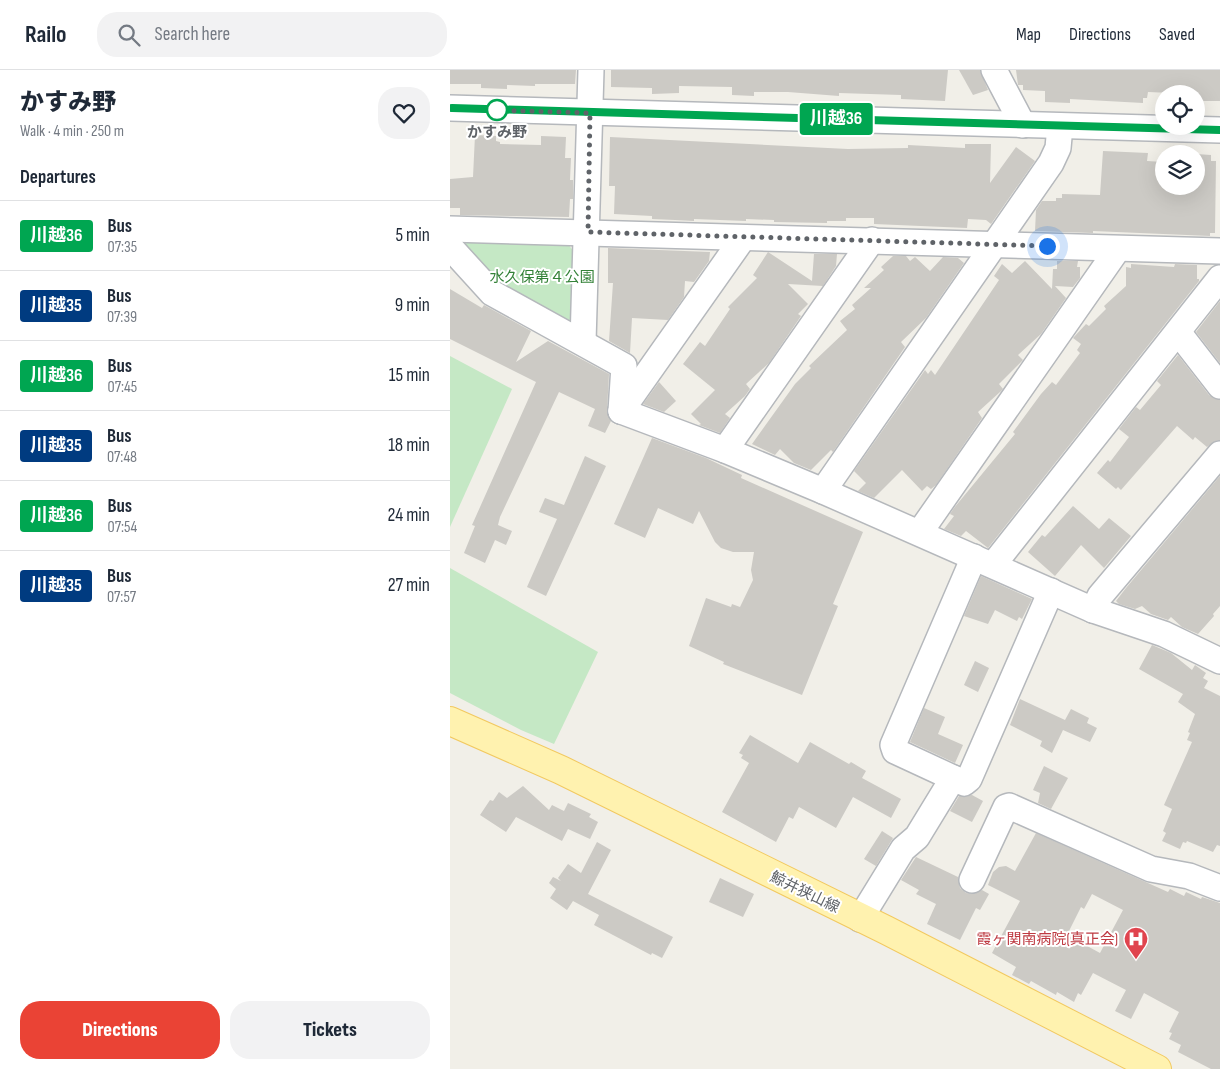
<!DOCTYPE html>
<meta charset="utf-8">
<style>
body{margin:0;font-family:"Sofia Sans Condensed","Noto Sans JP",sans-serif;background:#f2f2f3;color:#1f2937;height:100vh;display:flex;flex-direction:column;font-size:19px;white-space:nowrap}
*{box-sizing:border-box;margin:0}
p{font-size:16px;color:#747a83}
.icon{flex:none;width:28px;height:28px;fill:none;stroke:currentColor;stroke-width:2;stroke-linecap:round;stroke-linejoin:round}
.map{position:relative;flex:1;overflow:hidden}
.details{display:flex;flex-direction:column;background:#fff;width:450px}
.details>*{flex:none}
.badge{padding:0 10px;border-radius:4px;font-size:18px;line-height:32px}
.controls{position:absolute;left:705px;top:15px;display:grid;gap:10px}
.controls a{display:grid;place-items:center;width:50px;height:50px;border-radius:50%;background:#fff;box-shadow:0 5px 20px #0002;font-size:25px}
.you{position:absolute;width:25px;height:25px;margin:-12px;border:4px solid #fff;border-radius:50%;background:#1a73e8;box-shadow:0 0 0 8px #1a73e833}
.map>.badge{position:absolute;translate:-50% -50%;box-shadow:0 0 0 2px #fff}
h2{padding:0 20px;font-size:19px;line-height:45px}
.round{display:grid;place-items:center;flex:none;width:52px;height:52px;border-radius:20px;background:#f2f2f3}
.headline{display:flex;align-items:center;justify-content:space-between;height:85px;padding:0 20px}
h1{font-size:24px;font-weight:800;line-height:38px}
.cta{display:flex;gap:10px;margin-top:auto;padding:10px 20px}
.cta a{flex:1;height:58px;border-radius:20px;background:#ea4335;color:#fff;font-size:20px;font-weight:800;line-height:58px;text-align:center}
.cta a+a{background:#f2f2f3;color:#1f2937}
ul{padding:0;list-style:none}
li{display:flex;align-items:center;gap:15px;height:70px;padding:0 20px;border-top:1px solid #e0e1e3}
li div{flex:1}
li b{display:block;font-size:19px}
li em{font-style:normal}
li .badge{min-width:55px;font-weight:700;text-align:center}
header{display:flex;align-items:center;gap:30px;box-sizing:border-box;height:70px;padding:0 25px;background:#fff;border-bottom:1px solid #e0e1e3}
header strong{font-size:24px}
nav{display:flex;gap:28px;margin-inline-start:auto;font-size:18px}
.search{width:350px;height:45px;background:#f2f2f3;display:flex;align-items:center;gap:12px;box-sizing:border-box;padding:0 18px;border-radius:20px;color:#747a83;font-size:19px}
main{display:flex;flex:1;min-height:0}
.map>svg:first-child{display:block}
.green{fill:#c5e8c5}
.building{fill:#cccac5;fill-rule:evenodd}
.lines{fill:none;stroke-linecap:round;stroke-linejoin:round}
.minor-casing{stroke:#b5b8bc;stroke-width:28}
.major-casing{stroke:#f2c960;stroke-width:30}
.minor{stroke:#fff;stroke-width:25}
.major{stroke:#fff2af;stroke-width:28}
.line-casing{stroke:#fff;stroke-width:11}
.line{stroke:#00a651;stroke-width:8}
.walk{stroke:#5f6368;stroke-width:5;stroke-dasharray:0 9}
.stop-dot{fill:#fff;stroke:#00a651;stroke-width:2.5}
.labels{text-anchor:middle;stroke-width:4;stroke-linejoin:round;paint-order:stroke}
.stop-label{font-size:15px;font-weight:bold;fill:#5f6368;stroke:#fff}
.park-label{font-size:15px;fill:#348238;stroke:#fff}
.street-label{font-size:15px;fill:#5f6368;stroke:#fff}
.health-label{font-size:15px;fill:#be3a42;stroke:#fff;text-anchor:end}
</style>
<header>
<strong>Railo</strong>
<div class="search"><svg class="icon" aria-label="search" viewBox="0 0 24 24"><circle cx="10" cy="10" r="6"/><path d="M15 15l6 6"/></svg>Search here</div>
<nav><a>Map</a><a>Directions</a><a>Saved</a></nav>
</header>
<main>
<section class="details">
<div class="headline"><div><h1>かすみ野</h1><p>Walk · 4 min · 250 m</p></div><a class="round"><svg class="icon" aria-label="heart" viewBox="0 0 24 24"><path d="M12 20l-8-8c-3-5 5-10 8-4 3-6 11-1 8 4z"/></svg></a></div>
<h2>Departures</h2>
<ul>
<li><span class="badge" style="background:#00a651;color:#fff">川越36</span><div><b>Bus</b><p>07:35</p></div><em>5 min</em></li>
<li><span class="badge" style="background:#003b80;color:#fff">川越35</span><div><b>Bus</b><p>07:39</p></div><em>9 min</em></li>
<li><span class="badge" style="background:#00a651;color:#fff">川越36</span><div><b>Bus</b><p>07:45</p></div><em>15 min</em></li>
<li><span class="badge" style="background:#003b80;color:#fff">川越35</span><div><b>Bus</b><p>07:48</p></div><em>18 min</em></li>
<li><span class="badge" style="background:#00a651;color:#fff">川越36</span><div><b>Bus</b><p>07:54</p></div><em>24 min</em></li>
<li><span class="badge" style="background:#003b80;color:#fff">川越35</span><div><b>Bus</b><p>07:57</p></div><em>27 min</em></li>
</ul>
<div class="cta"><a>Directions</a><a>Tickets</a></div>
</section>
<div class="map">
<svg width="770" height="999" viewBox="0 0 770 999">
<rect width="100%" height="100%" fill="#f1efe8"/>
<g class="green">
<polygon points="16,172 118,174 127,186 124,256 48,221 12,179"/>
<polygon points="0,286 62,319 0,457"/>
<polygon points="0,498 148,582 104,674 71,660 0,623"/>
</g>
<g class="building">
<polygon points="0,0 126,0 125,14 85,14 85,16 57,15 57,19 31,18 31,14 0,14"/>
<polygon points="161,0 498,0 495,31 451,29 451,25 389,23 389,26 338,22 304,22 304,26 282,25 282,17 229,16 229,23 202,24 202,18 161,17"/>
<polygon points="509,0 530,0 538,20 523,25"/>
<polygon points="566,0 770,0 770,31 746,31 746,24 698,22 697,28 693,28 693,33 620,29 620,33 595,32 595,21 573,20 573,15 568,15"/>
<polygon points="25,65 46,66 46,71 50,72 50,74 91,75 91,66 116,67 115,88 121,88 120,110 123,110 123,129 120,129 119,147 10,145 10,138 0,138 0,109 23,107"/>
<polygon points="160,67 398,79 458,78 458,75 515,78 515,74 541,74 540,113 566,77 585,91 541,154 536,150 518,149 517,158 424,154 424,148 396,148 396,151 377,151 377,153 324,152 324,150 296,149 296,151 244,149 244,151 225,150 202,149 202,146 164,144 165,116 159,116"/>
<polygon points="653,81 698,83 697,91 714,92 714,116 746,116 746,84 761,85 761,91 766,91 765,163 760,163 760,166 643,161 643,163 585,161 586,140 592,131 606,131 606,128 612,128 612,124 650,125"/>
<polygon points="158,178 260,182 259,191 244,212 235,211 234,227 218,250 182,248 180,283 159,271 163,213 158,213"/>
<polygon points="318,182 362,211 364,184 387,184 386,196 373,216 338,214 358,234 348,244 351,246 319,293 296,314 300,319 295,326 275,344 280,348 270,363 249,355 251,354 241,344 265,320 233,294 250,272 255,276 280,239 278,237 307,208 303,205"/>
<polygon points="443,186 456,186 460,191 465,187 480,201 493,187 508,188 514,193 476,248 451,272 455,277 383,382 381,380 361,400 344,393 330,379 325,385 302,374 345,314 361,298 359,296 397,260 390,251 405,239 402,235 421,218 414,218 434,200 431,197"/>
<polygon points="575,191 602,219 603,199 607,199 607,191 628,191 627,197 630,197 630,208 623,217 605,216 616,228 591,264 568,285 573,290 549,314 553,319 550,322 528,342 532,348 486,415 481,419 477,416 472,421 452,400 424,428 408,421 416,413 404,401 475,300 478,304 481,300 485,305 549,210 544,206 552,194 562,203"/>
<polygon points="681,194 724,197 725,194 747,195 747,209 749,209 749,211 538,478 516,461 511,466 494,459 504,446 500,444 504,438 565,364 563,362 591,324 602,312 606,315 630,283 627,280 631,274 623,268 636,254 639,256 656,239 654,236 676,216 676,197 681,198"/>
<polygon points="0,219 32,238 34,235 81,261 66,292 98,271 159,304 157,340 161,351 155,363 138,356 145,339 109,322 50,447 48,455 62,461 56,475 45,470 35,493 14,483 25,456 22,455 86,312 0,269"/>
<polygon points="770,231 770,293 746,262"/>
<polygon points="728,285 759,325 770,330 770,370 765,371 757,377 745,367 743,370 727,356 671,420 668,417 666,419 647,403 658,390 660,392 679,367 669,359 686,337 690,340 711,315 707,311"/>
<polygon points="209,312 226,331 214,342 193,334"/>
<polygon points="202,368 256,388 292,405 291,408 413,462 383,534 388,536 352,625 273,594 274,592 239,576 256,528 281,537 282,534 290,537 303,510 301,500 304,482 283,482 271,478 265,472 249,441 243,454 208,438 195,468 164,454"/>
<polygon points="135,386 156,396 96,526 77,517 107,449 89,442 95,428 114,435"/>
<polygon points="770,406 770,536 763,544 764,546 748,564 732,557 721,547 718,550 701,544 692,536 685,539 669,534 666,531 676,518"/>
<polygon points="623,436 649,459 659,448 681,466 654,498 631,475 605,506 578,482 592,465 595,467"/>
<polygon points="531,506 582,529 572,549 569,547 567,551 545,540 538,554 514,546"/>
<polygon points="702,575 721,583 742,600 745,595 756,603 753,608 758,611 754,618 770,626 770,776 767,775 763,782 737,771 736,773 733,772 730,779 712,771 716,763 713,761 722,739 714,735 742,672 737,670 740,663 738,662 745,644 728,632 733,624 689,599"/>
<polygon points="525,591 539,598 528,622 514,615"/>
<polygon points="570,629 615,650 621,639 639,648 637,653 647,658 640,672 613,660 602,683 590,676 592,671 560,655"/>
<polygon points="474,638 495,647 488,664 513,675 505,693 460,672"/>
<polygon points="300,665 348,693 360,672 399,694 401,692 416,701 412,708 451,729 441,748 403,727 386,758 349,737 343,749 339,747 326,772 272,742 299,693 291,688 293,685 289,683"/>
<polygon points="594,696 618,708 601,739 588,733 590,723 583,720"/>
<polygon points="73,716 99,740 102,735 114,741 118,733 141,744 139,747 148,752 140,769 118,759 112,771 66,747 56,762 30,745 40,730 43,731 49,722 57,728"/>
<polygon points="522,725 533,731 522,752 500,741 509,726"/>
<polygon points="432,761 443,768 426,796 414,789"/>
<path d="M586,763L718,822L720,819L734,826L736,822L751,829L752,827L770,833V999H761L728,982L731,975L719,969L722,963L719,962L729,942L694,923L681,949L665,941L676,920L643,903L631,925L628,923L624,932L607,922L606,925L581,911L579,914L562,905L566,897L542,883L570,831L538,815L543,802L549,797L556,796L565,801ZM642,824L673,840L650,883L617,865L631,837L634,839Z"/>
<polygon points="147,772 161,780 138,824 223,867 212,888 202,883 201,885 144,855 149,845 123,831 117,840 100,828 106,819 99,813 103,807 111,811 108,808 118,794 131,803"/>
<polygon points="466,787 508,807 510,818 516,823 524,824 532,820 539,824 530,840 526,838 510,870 477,854 486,834 466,824 469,820 451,810"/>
<polygon points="270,808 304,824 293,847 259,832"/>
</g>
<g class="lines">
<defs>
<g id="minor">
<polyline points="544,0 573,55"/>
<polyline points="0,38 770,60"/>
<polyline points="0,159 770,181"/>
<polyline points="0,177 42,223 174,296 171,341"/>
<polyline points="728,262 770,316"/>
<polyline points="133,272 141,0"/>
<polyline points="171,341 275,380 373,421 643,540 714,564 770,591"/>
<polyline points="171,341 293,168"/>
<polyline points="275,380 422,170"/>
<polyline points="373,421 601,93 608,78 610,56"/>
<polyline points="470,462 667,180"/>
<polyline points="524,487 443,675 445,681 514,713 519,709 601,521"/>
<polyline points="543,495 770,208"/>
<polyline points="643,540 650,526 770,384"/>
<polyline points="522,810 556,737 559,736 701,799 739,806 770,818"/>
<polyline points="410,849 453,779 467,767 503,708"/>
</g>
<polyline id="major" points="0,651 111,700 436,860 707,999"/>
</defs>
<use href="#minor" class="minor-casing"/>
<use href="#major" class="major-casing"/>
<use href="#minor" class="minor"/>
<use href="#major" class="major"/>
</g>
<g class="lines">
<defs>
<polyline id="line" points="2,38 770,60"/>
</defs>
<use href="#line" class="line-casing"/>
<use href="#line" class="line"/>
<polyline class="walk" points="47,40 42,40 140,43 138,162 597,176"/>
</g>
<defs>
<symbol id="hospital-pin" viewBox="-11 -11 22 30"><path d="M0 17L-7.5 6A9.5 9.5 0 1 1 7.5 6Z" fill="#e0444e" stroke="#fff"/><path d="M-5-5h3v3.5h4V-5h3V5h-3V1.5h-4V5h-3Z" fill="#fff"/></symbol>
</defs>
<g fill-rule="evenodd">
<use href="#hospital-pin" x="672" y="855" width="28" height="38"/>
</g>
<circle class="stop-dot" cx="47" cy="40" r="10"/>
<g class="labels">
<g class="stop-label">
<text x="47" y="67">かすみ野</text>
</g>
<g class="park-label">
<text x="92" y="212">水久保第４公園</text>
</g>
<g class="street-label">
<text transform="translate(355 822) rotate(26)" y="5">鯨井狭山線</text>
</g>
<g class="health-label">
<text x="668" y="874">霞ヶ関南病院(真正会)</text>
</g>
</g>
</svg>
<div class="controls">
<a><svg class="icon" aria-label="locate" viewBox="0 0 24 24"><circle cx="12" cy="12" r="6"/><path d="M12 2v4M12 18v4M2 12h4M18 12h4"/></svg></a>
<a><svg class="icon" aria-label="layers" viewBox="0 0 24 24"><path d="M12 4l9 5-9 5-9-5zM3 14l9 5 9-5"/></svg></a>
</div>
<div class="you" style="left:597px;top:176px"></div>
<b class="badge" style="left:386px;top:49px;background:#00a651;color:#fff">川越36</b>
</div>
</main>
